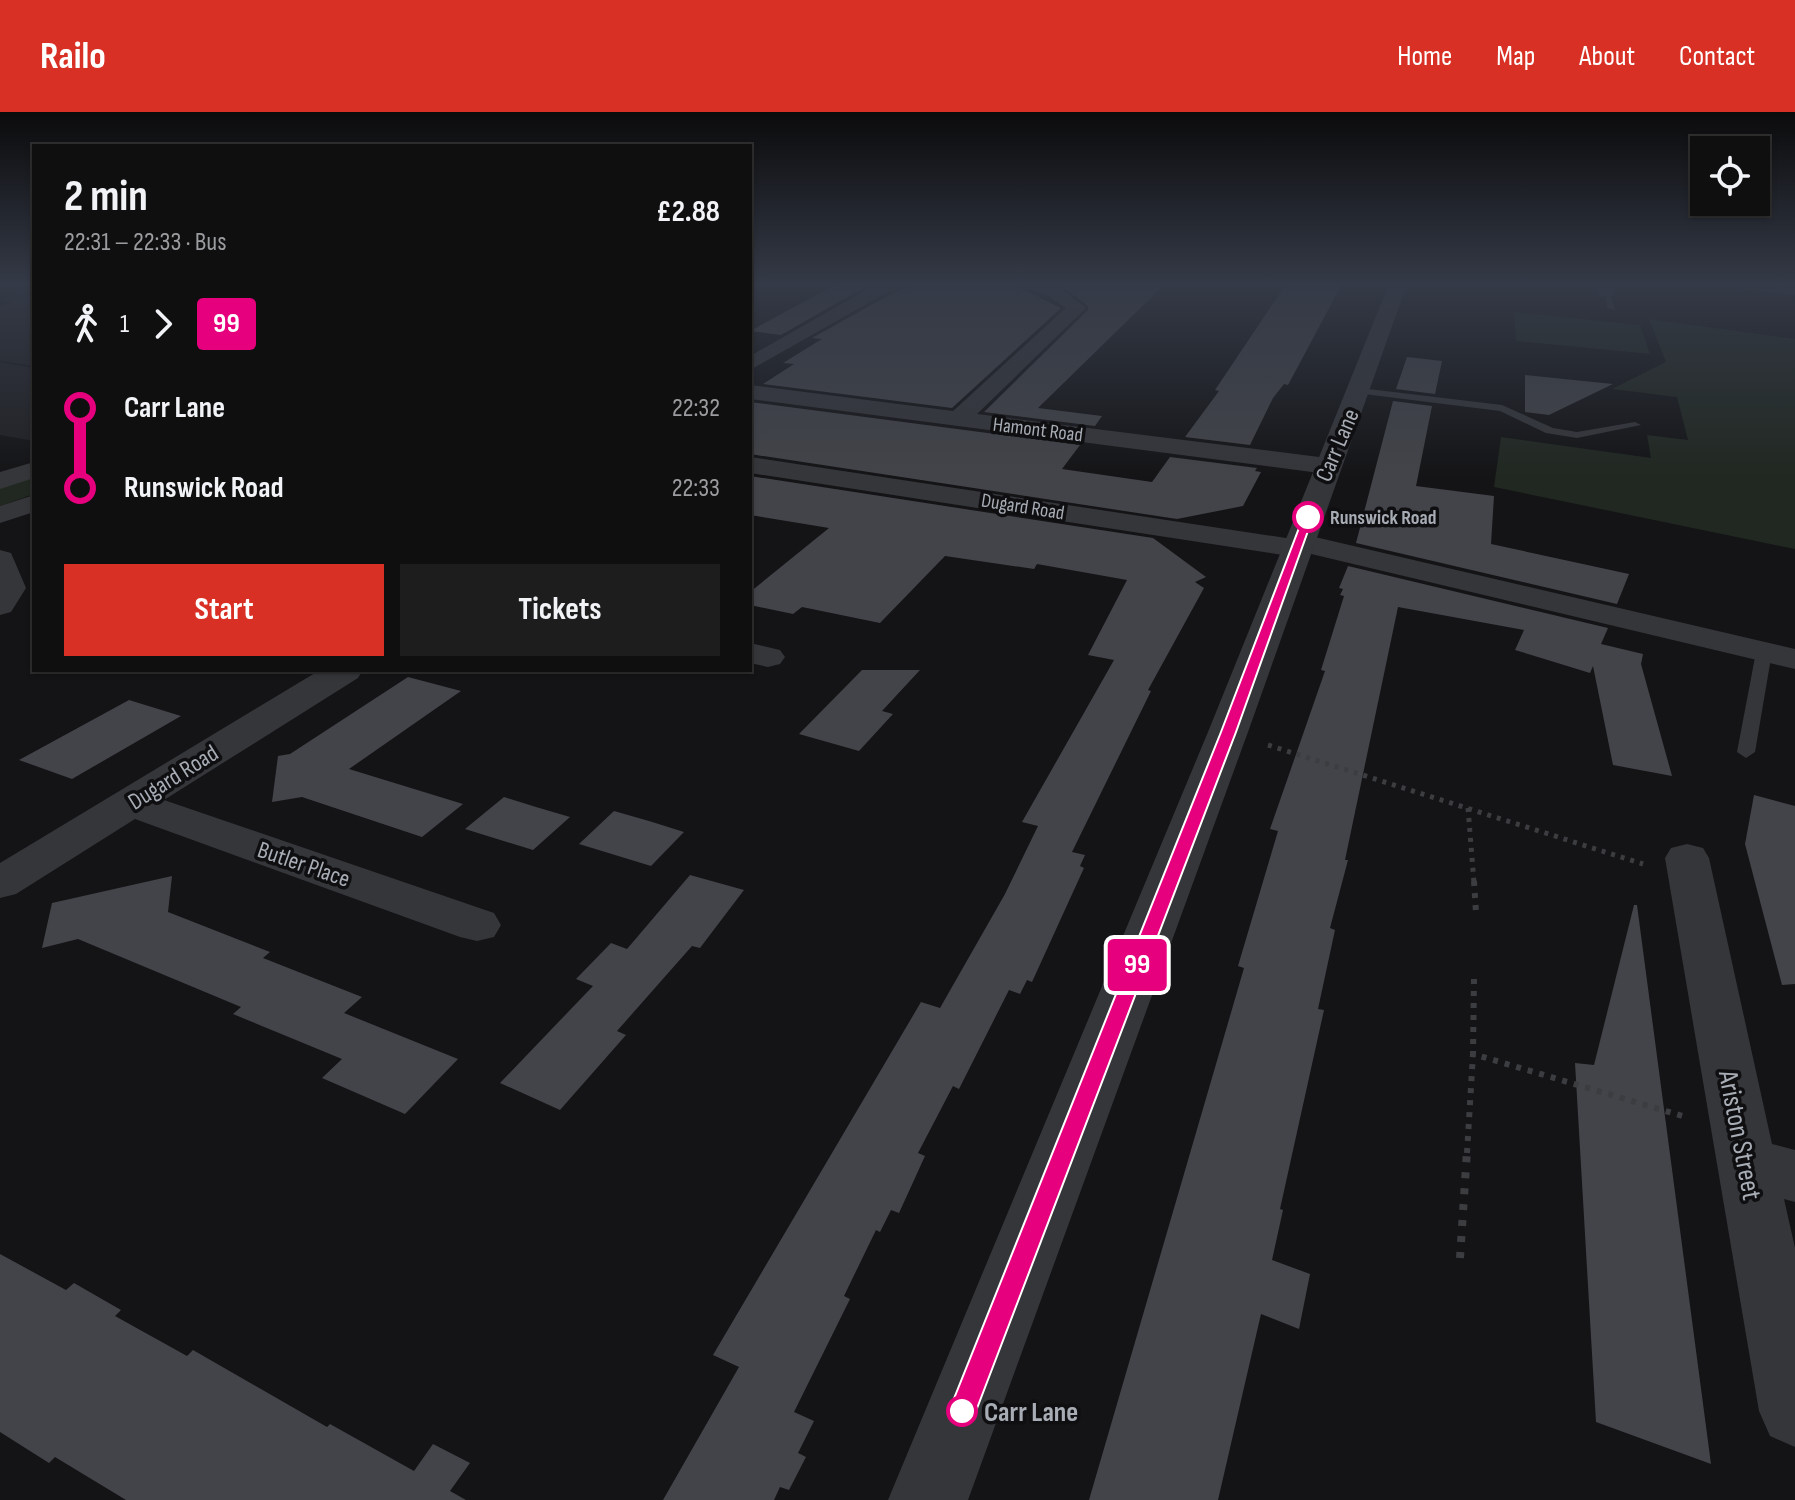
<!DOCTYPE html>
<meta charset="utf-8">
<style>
body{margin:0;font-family:"Sofia Sans Condensed",sans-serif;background:#1d1d1e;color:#f1f3f6;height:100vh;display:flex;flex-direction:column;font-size:30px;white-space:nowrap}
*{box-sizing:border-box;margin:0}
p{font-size:26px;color:#9b9c9f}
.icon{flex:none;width:44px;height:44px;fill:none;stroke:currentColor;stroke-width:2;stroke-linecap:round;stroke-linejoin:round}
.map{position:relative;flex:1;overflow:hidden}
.panel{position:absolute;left:32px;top:32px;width:720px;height:528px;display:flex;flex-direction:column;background:#0f0f10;border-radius:0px;box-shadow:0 2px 6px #0004,0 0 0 2px #2f2f30}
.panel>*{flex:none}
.badge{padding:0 16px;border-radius:6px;font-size:28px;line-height:52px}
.tools{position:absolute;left:1690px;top:24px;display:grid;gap:16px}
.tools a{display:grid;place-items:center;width:80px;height:80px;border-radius:0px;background:#0f0f10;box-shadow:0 2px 6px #0004,0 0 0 2px #2f2f30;font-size:40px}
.map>.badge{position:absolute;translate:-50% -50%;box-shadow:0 0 0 4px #fff}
.legs{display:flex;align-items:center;gap:12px;height:88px;padding:0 32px;font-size:26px}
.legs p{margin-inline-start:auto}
.overview{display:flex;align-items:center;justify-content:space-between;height:136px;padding:0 32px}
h1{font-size:44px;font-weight:700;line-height:60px}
.button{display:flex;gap:16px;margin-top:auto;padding:16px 32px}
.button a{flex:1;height:92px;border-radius:0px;background:#d93025;color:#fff;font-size:32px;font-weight:700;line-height:92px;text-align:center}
.button a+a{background:#1d1d1e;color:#f1f3f6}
ul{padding:0 32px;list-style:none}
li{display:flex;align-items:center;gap:28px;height:80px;font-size:30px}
li i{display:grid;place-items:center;width:12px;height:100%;margin:0 10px;background:currentColor}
li i::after{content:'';width:20px;height:20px;margin:-10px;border:6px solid;border-radius:50%;background:#0f0f10}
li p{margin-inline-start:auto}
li:first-child i{background:linear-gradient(#0000 50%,currentColor 0)}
li:last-child i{background:linear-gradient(currentColor 50%,#0000 0)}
header{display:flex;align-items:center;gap:48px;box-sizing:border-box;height:112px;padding:0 40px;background:#d93025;color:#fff}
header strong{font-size:38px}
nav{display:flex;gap:44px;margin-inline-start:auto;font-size:28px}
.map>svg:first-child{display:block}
.built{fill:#202023}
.green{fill:#212821}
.building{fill:#434449}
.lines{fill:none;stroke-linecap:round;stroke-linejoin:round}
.path-far2{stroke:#3c3d41;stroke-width:5;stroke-dasharray:4 6;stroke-linecap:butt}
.path-far1{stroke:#3c3d41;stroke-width:6;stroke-dasharray:5 7;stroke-linecap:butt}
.path{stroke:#3c3d41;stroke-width:8;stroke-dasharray:6 10;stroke-linecap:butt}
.service{fill:#35363a;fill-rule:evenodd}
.minor{fill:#35363a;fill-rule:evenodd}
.tertiary{fill:#35363a;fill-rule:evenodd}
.line-1{fill:#e6007e;stroke:#fff;stroke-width:2}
.stop-1-dot{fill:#fff;stroke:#e6007e;stroke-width:4}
.labels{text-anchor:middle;stroke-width:7;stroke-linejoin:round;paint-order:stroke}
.far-street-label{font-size:20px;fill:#a7acb5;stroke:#0f0f11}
.far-stop-label{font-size:20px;font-weight:bold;fill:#a7acb5;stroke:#0f0f11;text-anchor:start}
.street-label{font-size:24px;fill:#a7acb5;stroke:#0f0f11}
.near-street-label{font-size:28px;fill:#a7acb5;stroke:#0f0f11}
.near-stop-label{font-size:28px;font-weight:bold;fill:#a7acb5;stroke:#0f0f11;text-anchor:start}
</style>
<header>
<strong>Railo</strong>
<nav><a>Home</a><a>Map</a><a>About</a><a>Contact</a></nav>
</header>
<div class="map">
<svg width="1795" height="1388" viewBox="0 0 1795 1388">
<rect width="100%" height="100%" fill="#141416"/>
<g class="built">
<polygon points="34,177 34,254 0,249 0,195 15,190 0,187"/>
<polygon points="0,250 34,256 34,329 0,323"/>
</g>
<g class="green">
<polygon points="1514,200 1640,213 1650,242 1516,229"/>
<polygon points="1649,207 1795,227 1795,437 1494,375 1501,325 1651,346 1647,323 1688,328 1677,285 1612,277 1666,250"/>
<polygon points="34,363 34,382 0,394 0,375"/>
</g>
<g class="building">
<polygon points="837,172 870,172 781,223 750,219"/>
<polygon points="916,172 1012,172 1061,196 952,296 763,272 794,252 783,251 822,227 812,226 887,184"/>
<polygon points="1059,172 1165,172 1038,296 1102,304 1095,314 984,300 1088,198 1088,194"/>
<polygon points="1286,172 1342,172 1288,273 1284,272 1273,286 1250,333 1185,325 1219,279 1215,278"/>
<polygon points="1407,245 1442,249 1435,282 1396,277"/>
<polygon points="1525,263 1613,272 1549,303 1525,300"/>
<polygon points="1393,289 1432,294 1416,374 1494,384 1491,432 1629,462 1617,492 1356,431"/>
<polygon points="750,290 1080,333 1062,357 1152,370 1170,345 1257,356 1255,359 1261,360 1243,394 1177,407 750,342"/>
<polygon points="750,364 1153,426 1206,465 1195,470 1204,476 1148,578 1151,579 1072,740 1085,743 1080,754 1084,756 1032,870 1027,868 1020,882 1009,878 959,977 953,974 918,1041 925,1044 899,1101 891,1098 880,1120 876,1118 844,1184 850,1187 794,1300 814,1309 798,1341 806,1345 789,1378 780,1375 774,1388 663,1388 739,1255 713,1243 921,890 940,896 1005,782 1038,714 1022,710 1114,548 1088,543 1127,468 1037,452 1034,457 945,444 880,511 802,495 793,502 750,493 750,480 829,416 750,403"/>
<polygon points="1348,454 1608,516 1601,532 1643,542 1641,552 1672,664 1613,653 1593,554 1590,561 1515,538 1524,518 1398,495 1345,748 1348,748 1330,816 1335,818 1318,897 1324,898 1280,1097 1283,1098 1272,1148 1310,1162 1299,1217 1261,1202 1218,1388 1089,1388 1244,856 1238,854 1278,719 1270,717 1325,559 1321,558 1344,484 1340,483 1343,477 1339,476"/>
<polygon points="862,558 920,558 882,599 893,602 859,639 799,622"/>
<polygon points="408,565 461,579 349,657 463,692 422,725 302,685 272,690 278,644 290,642"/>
<polygon points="129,588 181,604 72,667 19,648"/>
<polygon points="1754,683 1795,694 1795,872 1782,873 1745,732"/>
<polygon points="504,685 536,695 570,705 533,738 465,717"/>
<polygon points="614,699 649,709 684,720 651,754 579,732"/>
<polygon points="690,763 744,778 700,836 692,834 617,919 626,923 560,998 500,971 593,874 576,867 611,831 627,837"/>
<polygon points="172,764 168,800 270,840 263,846 362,885 344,901 458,947 405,1002 322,966 342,947 233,902 241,895 78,827 42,836 52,791"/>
<polygon points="1634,793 1637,793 1711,1352 1596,1310 1575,951 1594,953"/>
<polygon points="0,1142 66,1178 74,1171 121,1198 115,1204 187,1244 193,1238 327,1315 330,1312 414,1359 433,1332 470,1351 450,1379 466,1388 126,1388 55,1345 49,1351 0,1320"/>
</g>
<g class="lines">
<g class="path-far2">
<polyline points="1268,633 1643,752"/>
<polyline points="1468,696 1474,771"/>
</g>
<g class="path-far1">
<polyline points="1474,769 1476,801"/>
<polyline points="1474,867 1473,942 1686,1005"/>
<polyline points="1467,1041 1473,942"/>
</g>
<polyline class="path" points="1460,1146 1467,1039"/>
<g class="service">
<polygon points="1603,179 1610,181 1615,198 1608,196"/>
<polygon points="1360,276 1502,293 1553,316 1577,320 1635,310 1641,313 1577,326 1546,321 1500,299 1356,281 1356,277"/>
<polygon points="1764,535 1772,540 1755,640 1746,646 1737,640 1756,540"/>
</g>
<g class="minor">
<polygon points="913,172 886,181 750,258 750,244 875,173"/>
<polygon points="1015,172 1059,175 1086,196 977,302 1327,346 1340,354 1327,362 750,287 750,273 953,299 1066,196 1047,183"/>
<polygon points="1597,172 1613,172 1615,181 1612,185 1600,185"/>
<polygon points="1731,172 1795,173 1795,183 1739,177"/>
<polygon points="750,345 1286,426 1298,421 1795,537 1795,557 1307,441 1296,445 750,361"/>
<polygon points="34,350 34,366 0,377 0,360"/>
<polygon points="34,383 34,400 0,411 0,394"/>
<polygon points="0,438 11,441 26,476 11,500 0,503"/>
<polygon points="750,531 780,538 785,545 780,552 768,555 750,551"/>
<polygon points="320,558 363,558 358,566 164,688 494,801 501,813 494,825 477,829 460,825 135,707 16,782 0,786 0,751"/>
<polygon points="1687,732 1703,736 1709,746 1772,1032 1795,1038 1795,1090 1784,1087 1795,1136 1795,1335 1770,1324 1759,1299 1665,746 1671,736"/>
</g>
<polygon class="tertiary" points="1389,172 1407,172 1248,620 968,1388 888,1388 1208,620"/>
</g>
<linearGradient id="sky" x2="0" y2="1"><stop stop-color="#0b0b0c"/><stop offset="0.47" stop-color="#343a47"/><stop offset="1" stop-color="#343a47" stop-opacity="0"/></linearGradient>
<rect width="1795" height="366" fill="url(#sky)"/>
<polygon class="line-1" points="1304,403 1313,405 1236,620 976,1299 972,1309 962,1313 953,1309 949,1299 1221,620"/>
<g class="stop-1-dot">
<circle cx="1308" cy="405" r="14"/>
<circle cx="962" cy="1299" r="14"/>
</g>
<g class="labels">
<g class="far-street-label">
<text transform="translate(1038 317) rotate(7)" y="7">Hamont Road</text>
<text transform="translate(1023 394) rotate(9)" y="7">Dugard Road</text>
</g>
<g class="far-stop-label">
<text x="1330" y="412">Runswick Road</text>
</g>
<g class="street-label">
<text transform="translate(1337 333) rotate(-67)" y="8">Carr Lane</text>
<text transform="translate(173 665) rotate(-32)" y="8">Dugard Road</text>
<text transform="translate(304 752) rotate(19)" y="8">Butler Place</text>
</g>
<g class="near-street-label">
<text transform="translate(1741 1023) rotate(79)" y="10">Ariston Street</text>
</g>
<g class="near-stop-label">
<text x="984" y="1309">Carr Lane</text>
</g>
</g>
</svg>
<div class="tools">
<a><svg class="icon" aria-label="locate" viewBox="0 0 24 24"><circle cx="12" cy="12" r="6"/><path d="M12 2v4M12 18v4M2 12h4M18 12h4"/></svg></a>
</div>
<b class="badge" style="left:1137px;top:853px;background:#e6007e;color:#fff">99</b>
<section class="panel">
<div class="overview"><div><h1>2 min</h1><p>22:31 – 22:33 · Bus</p></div><b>£2.88</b></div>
<div class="legs"><svg class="icon" aria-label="walk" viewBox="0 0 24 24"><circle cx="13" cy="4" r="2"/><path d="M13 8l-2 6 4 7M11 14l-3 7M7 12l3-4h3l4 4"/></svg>1<svg class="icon" aria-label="forward" viewBox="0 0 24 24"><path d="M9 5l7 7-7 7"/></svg><b class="badge" style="background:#e6007e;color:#fff">99</b></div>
<ul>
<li><i style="color:#e6007e"></i><b>Carr Lane</b><p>22:32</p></li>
<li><i style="color:#e6007e"></i><b>Runswick Road</b><p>22:33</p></li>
</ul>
<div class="button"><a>Start</a><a>Tickets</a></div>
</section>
</div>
